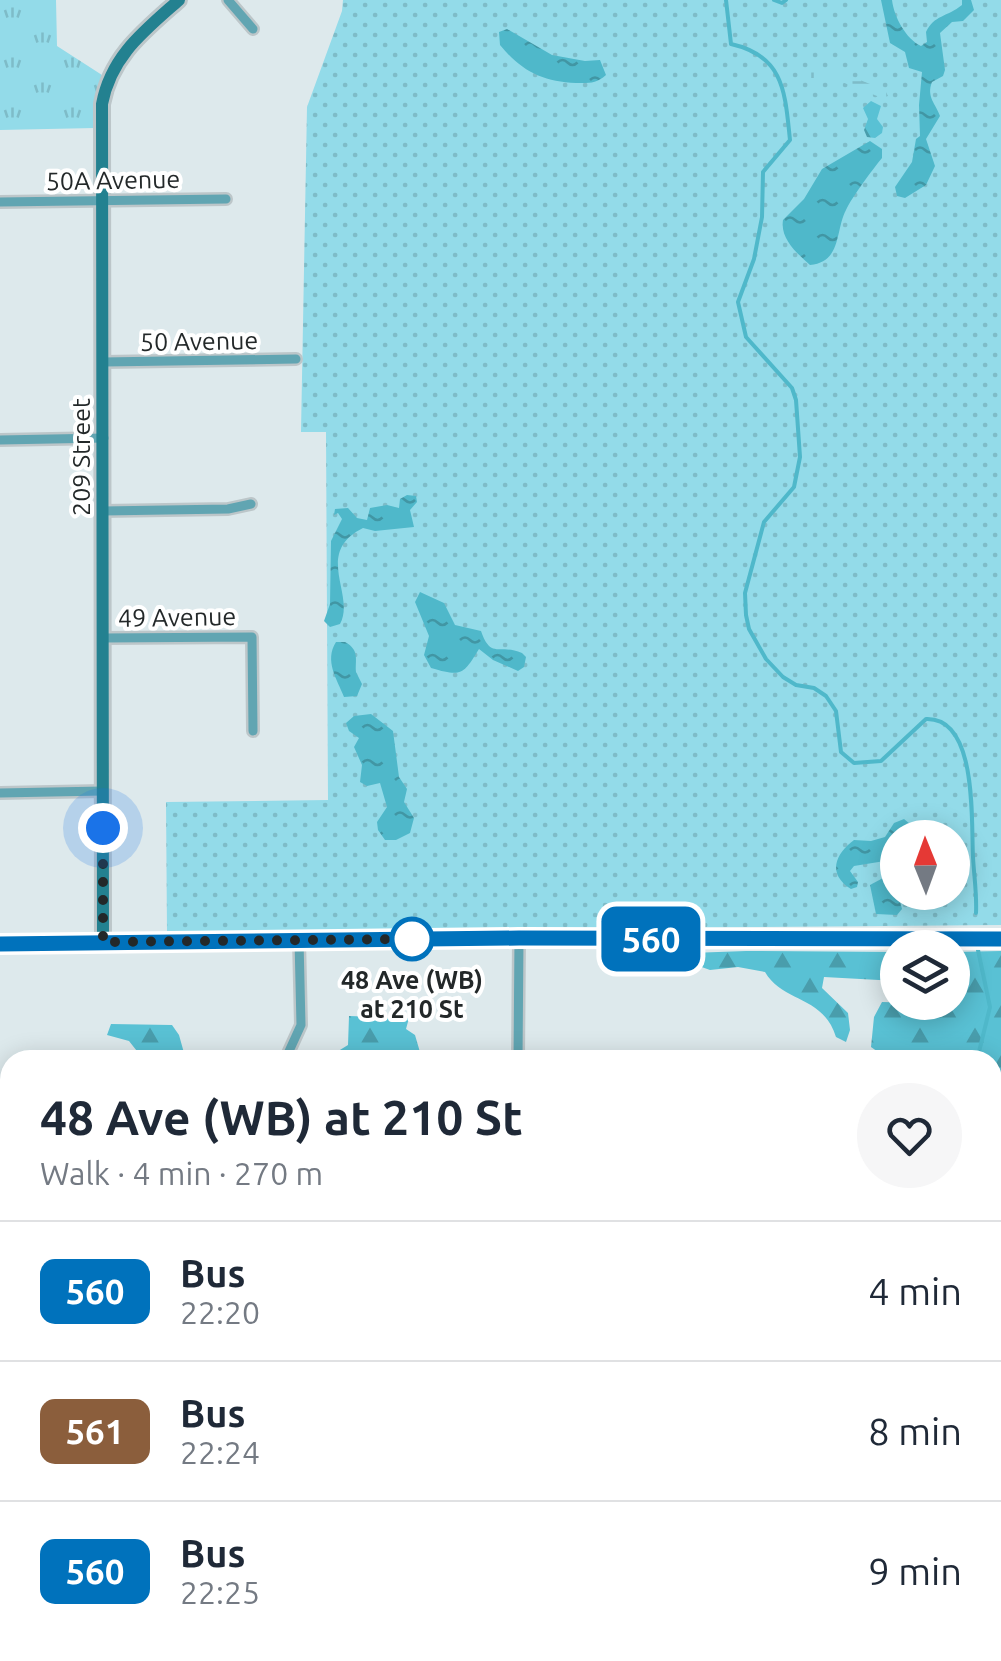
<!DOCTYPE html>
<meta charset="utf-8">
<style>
body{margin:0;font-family:Ubuntu,sans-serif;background:#f6f6f7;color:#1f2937;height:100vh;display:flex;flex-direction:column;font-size:38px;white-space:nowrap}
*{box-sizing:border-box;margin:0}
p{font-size:32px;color:#747a83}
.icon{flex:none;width:55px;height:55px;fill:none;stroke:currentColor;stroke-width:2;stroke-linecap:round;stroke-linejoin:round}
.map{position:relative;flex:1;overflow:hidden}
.sheet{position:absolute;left:0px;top:1050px;width:1002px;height:612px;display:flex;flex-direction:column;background:#fff;border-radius:30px 30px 0 0;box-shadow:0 5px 25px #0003}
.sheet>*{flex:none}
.badge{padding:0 20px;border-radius:15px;font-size:35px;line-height:65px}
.needle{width:65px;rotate:359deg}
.tools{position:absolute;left:880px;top:820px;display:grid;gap:20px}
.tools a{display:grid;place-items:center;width:90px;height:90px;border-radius:50%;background:#fff;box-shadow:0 5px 25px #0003;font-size:50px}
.you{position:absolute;width:50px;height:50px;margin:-25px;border:8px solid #fff;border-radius:50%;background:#1a73e8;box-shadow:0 0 0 15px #1a73e833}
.map>.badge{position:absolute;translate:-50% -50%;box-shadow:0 0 0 5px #fff}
.round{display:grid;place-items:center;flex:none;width:105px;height:105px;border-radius:52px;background:#f6f6f7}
.headline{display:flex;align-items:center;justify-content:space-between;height:170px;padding:0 40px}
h1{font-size:48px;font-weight:700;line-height:75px}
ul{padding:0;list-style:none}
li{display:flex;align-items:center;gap:30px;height:140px;padding:0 40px;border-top:2px solid #e0e1e3}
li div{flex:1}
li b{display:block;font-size:38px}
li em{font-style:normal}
li .badge{min-width:110px;font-weight:700;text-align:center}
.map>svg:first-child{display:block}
.grass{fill:url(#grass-dots);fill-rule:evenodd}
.forest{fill:url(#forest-firs)}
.wetland{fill:url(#wetland-marsh)}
.park{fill:url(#park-tufts)}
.water{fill:url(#water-ripples)}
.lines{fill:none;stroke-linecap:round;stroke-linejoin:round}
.stream{stroke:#4fb8ca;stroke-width:4}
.street-casing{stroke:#bcc6c9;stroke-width:14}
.secondary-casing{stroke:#bcc6c9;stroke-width:18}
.street{stroke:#61a5b2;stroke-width:9}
.secondary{stroke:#238190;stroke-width:12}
.line-casing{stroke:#fff;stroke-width:22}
.line{stroke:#0072bc;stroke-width:15}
.walk{stroke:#232829;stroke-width:10;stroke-dasharray:0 18}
.stop-dot{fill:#fff;stroke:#0072bc;stroke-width:5}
.labels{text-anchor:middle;stroke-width:8;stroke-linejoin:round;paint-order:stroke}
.street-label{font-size:25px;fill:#232829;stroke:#fff}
.stop-label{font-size:25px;font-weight:bold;fill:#232829;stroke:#fff}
</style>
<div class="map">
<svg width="1001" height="1661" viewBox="0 0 1001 1661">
<defs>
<pattern id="grass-dots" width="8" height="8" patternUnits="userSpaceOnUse" patternTransform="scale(2.5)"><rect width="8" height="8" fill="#93dbe9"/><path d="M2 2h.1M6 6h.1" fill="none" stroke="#7ebcc8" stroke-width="1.8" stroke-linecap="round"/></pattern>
<pattern id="forest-firs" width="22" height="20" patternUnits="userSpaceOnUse" patternTransform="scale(2.5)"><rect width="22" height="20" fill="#59c1d4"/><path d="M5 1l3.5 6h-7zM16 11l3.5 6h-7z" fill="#499dac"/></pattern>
<pattern id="wetland-marsh" width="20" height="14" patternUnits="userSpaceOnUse" patternTransform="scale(2.5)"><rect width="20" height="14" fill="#93dbe9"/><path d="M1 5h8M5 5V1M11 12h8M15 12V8" fill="none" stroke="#7ebcc8"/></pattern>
<pattern id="park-tufts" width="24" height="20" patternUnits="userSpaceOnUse" patternTransform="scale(2.5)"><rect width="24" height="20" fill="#93dbe9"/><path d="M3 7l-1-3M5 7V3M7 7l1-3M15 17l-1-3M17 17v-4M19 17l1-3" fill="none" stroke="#7ebcc8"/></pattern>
<pattern id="water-ripples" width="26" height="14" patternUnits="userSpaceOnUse" patternTransform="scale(2.5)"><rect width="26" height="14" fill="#4fb8ca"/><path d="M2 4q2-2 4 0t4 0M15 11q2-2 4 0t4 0" fill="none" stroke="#4196a4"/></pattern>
</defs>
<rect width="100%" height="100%" fill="#dde9ec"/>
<path class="grass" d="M343,0H1001V925L167,932L166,802L328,800L326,432H301L307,107L342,11ZM898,838H952V892H898Z"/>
<g class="forest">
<polygon points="871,101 881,106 877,119 883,127 882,133 875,138 867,137 864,130 868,119 863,108"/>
<path d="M746,951L897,952V981L824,977L822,988L848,1013L850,1030L846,1042L836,1037C823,995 783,1003 765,972L738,967L710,970L696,965L690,953Z"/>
<polygon points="1001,951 1001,1104 997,1162 1001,1181 1001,1264 993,1302 992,1060 923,1060 924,1055 881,1054 871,1047 874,1017 882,1002 919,1003 933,1010 942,1003 952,1002 953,952"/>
<polygon points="349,1016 409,1018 406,1029 415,1035 422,1059 336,1060 335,1053 348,1045"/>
<polygon points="111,1024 172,1025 179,1035 186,1060 144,1060 129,1041 107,1035"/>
<polygon points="0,1229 10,1237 10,1281 0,1278"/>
<polygon points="993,1388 1001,1389 1001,1661 960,1661 959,1657 932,1659 927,1653 992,1652"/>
<polygon points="649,1653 796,1653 807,1661 655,1661"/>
</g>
<polygon class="wetland" points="830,68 885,90 888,96 882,98 832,78 808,78 805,69"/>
<polygon class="park" points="0,0 56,0 57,46 102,75 96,98 95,128 0,130"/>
<g class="water">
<path d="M881,0H892C894,17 906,39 921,46L927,42L926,32C934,15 947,17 962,5V0H971L974,10L963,21L952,22L940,33L945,70L943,76L932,82C926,97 936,104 940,116L926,139L935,166L926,185L905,198L897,196L895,187L912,162L916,139L920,136L919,105L922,72L909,68L905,52L890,43Z"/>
<path d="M507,29L552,55L585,61L600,60L606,75C596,84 589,83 576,83C543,82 521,71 500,45L499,32Z"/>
<path d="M870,141L882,149V158C873,169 852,197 846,210C835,231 842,262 810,265C797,253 780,239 783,220L804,199L822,169Z"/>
<path d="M407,495L416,496L417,502L410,510L414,527L375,531L363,528C313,553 356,595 340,624L330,627L324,621L330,604L331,541L342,519L338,513L334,515L335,509L348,508L357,518L367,520L370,508L387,505L399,508L400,499Z"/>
<path d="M420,592L444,603L455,625L481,631C491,660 499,643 522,653L526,657L524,667L518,671L493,660L479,649C463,675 462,677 431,668L424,655L429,636L415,602Z"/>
<path d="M336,642H345C360,650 355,660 356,672L362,684L357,696L344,697C337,679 324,661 336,642Z"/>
<polygon points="371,714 393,731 399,777 407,789 404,802 414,818 410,833 396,840 385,840 378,830 377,822 387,807 380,783 367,786 360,782 362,765 354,747 359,738 349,731 346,723 354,716"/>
<path d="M904,819L910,824L911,835L898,838L897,859L854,866L850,871L858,882L857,887L851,889C827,874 835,854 854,840L871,841L885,837L894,823Z"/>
<polygon points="883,878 895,884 902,909 897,915 876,914 870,885"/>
</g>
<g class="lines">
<g class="stream">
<path d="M726,0L731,44C785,56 785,94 790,140L763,172L762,217L754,259L738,302L746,337L792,388L796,400L800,457L794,487L764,522L745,593L746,615L749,629L766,659L783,677L796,685L814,688L826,696L836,711L841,752L854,763L881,761L926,719C978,717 971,822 973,857C974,876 977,894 976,913"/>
<polyline points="774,0 782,3 786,0"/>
<polyline points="977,1060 990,1007 978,950"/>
<polyline points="0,1258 10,1261"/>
<polyline points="992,1420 1001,1420"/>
</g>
<defs>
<g id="street">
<polyline points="228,0 253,29"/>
<polyline points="0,202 226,199"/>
<polyline points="104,362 296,359"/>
<polyline points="0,440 104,438"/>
<polyline points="103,511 228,509 251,504"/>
<polyline points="103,638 252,637 253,731"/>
<polyline points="0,793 103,791"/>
<polyline points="285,1060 301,1025 299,940"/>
<polyline points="518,1060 519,938"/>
<polyline points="0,1087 10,1092"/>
<polyline points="0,1346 10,1350"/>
<polyline points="0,1626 10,1619"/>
<polyline points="0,1642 11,1661"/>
<polyline points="406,1652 406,1661"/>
<polyline points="814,1652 828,1661"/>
<polyline points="203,1661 203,1652"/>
</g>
<g id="secondary">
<path d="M103,942L102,104C111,56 144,31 179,0"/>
<polyline points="0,944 458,939 1001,939"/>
</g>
</defs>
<use href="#street" class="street-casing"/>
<use href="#secondary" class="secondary-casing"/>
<use href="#street" class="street"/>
<use href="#secondary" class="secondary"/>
</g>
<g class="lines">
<defs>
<polyline id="line" points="0,944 519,938 1001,939"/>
</defs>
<use href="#line" class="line-casing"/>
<use href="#line" class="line"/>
<polyline class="walk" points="103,828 103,942 418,939 412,939"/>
</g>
<circle class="stop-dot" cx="412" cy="939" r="20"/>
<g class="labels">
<g class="street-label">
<text transform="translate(113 180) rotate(-1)" y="9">50A Avenue</text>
<text transform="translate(199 341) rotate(-1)" y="9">50 Avenue</text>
<text transform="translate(81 457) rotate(-90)" y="9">209 Street</text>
<text transform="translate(177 617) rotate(-1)" y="9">49 Avenue</text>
</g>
<g class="stop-label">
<text x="412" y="989">48 Ave (WB)<tspan x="412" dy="29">at 210 St</tspan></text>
</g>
</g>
</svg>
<div class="tools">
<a><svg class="needle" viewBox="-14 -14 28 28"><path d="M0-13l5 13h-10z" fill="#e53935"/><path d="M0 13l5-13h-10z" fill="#747a83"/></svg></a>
<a><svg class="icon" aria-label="layers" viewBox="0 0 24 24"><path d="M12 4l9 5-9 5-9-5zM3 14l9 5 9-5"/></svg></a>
</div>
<div class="you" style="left:103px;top:828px"></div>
<b class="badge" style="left:651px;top:939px;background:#0072bc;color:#fff">560</b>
<section class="sheet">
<div class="headline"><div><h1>48 Ave (WB) at 210 St</h1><p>Walk · 4 min · 270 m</p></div><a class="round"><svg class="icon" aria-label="heart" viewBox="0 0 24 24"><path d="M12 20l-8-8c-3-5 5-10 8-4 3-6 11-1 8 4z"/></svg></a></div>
<ul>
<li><span class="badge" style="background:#0072bc;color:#fff">560</span><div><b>Bus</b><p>22:20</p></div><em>4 min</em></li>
<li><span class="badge" style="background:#8b5e3c;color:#fff">561</span><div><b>Bus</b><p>22:24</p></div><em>8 min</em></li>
<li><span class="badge" style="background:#0072bc;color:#fff">560</span><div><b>Bus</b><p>22:25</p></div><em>9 min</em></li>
</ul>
</section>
</div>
